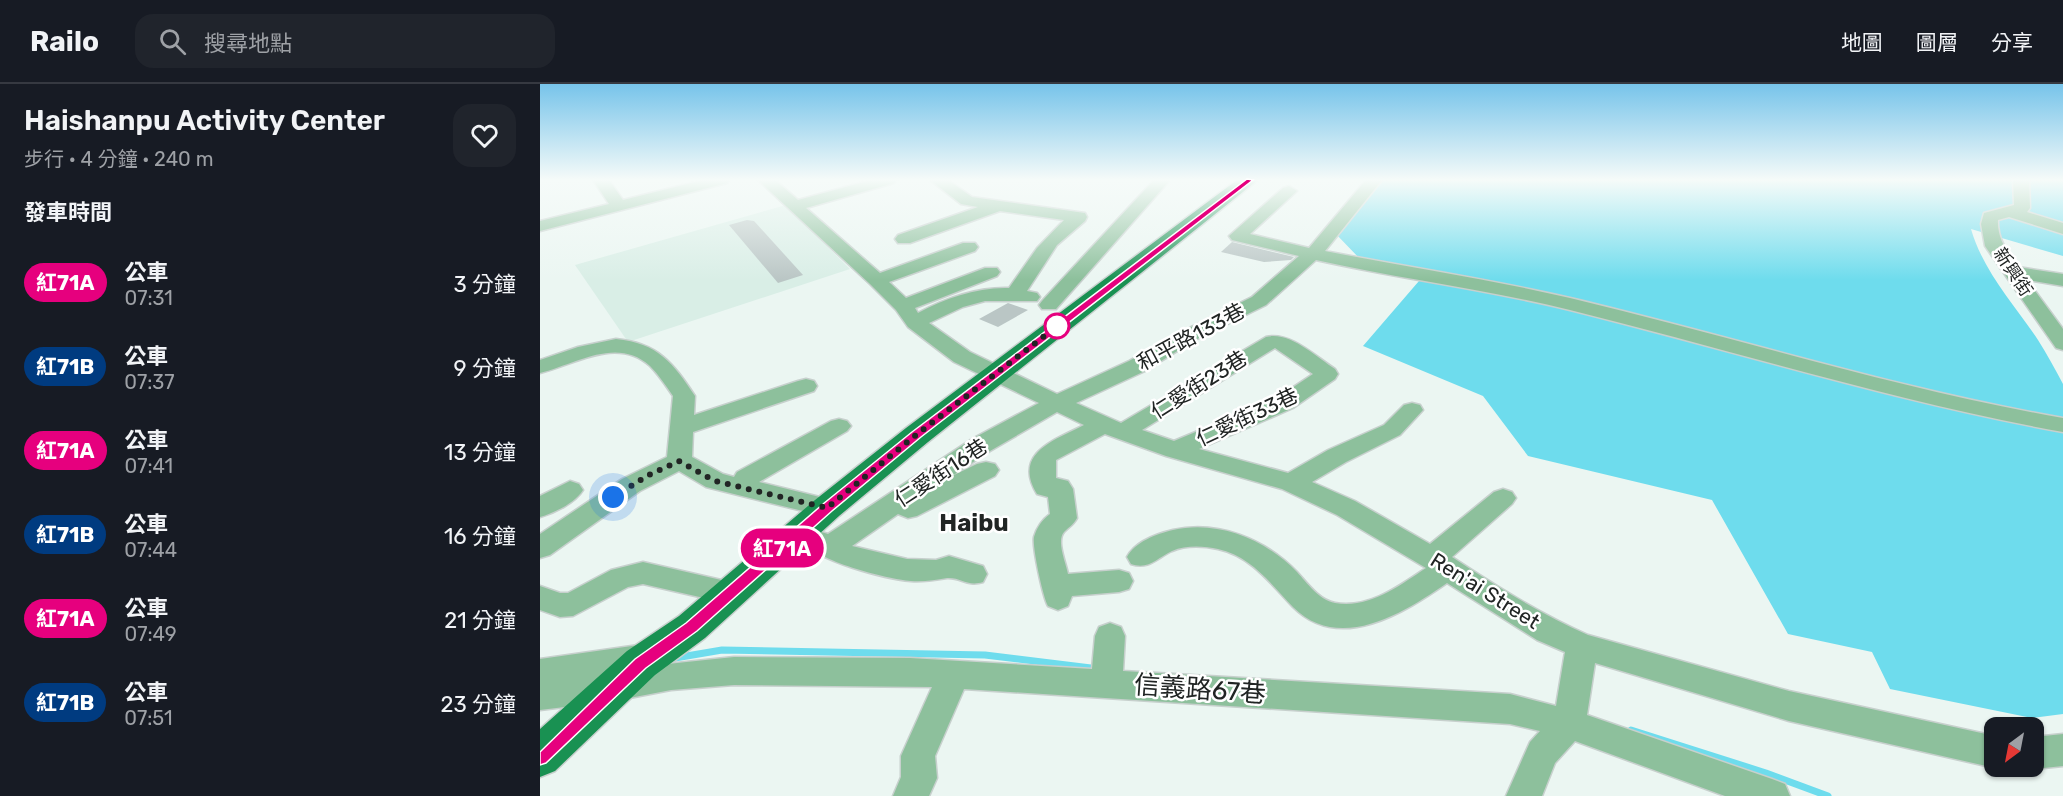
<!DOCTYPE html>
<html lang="zh-TW">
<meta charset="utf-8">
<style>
body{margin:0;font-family:Rubik,"Noto Sans TC",sans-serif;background:#20242c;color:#f1f3f6;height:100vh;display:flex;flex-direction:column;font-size:22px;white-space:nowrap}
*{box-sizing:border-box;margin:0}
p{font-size:20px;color:#9ea1a6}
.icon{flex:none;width:33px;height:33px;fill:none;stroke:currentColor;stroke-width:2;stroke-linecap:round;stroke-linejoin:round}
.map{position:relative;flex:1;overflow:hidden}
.details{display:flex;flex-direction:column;background:#171b24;width:540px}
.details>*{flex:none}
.badge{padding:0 12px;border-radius:20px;font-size:21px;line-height:39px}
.needle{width:39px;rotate:212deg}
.tools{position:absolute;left:1444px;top:633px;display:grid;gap:12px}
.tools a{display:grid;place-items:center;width:60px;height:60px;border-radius:12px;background:#171b24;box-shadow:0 2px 4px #0004;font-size:30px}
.you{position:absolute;width:30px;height:30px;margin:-15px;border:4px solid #fff;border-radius:50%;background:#1a73e8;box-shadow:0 0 0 9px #1a73e833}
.map>.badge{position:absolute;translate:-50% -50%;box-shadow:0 0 0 3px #fff}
h2{padding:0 24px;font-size:22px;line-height:54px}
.round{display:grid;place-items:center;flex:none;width:63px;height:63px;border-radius:18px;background:#20242c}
.headline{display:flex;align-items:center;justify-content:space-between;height:102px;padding:0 24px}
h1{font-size:28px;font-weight:600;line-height:45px}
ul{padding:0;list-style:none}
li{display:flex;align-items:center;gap:18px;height:84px;padding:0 24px}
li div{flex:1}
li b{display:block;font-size:22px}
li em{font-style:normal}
li .badge{min-width:66px;font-weight:700;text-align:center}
header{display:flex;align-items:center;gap:36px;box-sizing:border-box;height:84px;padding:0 30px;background:#171b24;border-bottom:2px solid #363941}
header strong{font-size:28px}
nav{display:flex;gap:33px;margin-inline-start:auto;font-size:21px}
.search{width:420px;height:54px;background:#20242c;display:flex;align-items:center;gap:15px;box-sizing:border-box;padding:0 21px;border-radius:18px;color:#9ea1a6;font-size:22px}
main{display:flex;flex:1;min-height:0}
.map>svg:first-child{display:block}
.built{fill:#d9eee6}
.water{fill:#6edced}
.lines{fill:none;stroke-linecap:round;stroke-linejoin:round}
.stream{stroke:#6edced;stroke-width:7}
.building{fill:#bac6c5}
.minor-casing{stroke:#c7d0cd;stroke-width:3}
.major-casing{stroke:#c7d0cd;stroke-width:3}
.minor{fill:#8dc09c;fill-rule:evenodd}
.major{fill:#199152;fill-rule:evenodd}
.line{fill:#e6007e;stroke:#fff;stroke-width:1.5}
.walk{stroke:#212524;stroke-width:6;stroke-dasharray:0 10.8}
.stop-dot{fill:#fff;stroke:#e6007e;stroke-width:3}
.labels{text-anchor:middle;stroke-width:5;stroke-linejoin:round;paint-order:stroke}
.far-street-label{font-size:18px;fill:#212524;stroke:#fff}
.street-label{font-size:21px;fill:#212524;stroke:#fff}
.quarter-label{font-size:24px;font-weight:bold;fill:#212524;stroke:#fff}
.near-street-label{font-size:26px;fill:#212524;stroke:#fff}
</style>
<header>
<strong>Railo</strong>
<div class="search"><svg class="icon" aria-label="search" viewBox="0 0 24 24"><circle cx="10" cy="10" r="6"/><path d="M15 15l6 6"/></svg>搜尋地點</div>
<nav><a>地圖</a><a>圖層</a><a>分享</a></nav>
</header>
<main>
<section class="details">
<div class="headline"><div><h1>Haishanpu Activity Center</h1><p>步行 · 4 分鐘 · 240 m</p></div><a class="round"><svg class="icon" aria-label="heart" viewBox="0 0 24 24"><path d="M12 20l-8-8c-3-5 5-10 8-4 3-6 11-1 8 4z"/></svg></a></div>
<h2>發車時間</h2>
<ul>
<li><span class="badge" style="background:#e6007e;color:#fff">紅71A</span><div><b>公車</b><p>07:31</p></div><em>3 分鐘</em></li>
<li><span class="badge" style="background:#003b80;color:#fff">紅71B</span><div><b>公車</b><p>07:37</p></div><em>9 分鐘</em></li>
<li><span class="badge" style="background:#e6007e;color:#fff">紅71A</span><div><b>公車</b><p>07:41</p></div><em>13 分鐘</em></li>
<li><span class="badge" style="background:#003b80;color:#fff">紅71B</span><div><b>公車</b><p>07:44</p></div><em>16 分鐘</em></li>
<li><span class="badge" style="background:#e6007e;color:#fff">紅71A</span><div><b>公車</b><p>07:49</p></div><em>21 分鐘</em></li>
<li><span class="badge" style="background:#003b80;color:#fff">紅71B</span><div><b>公車</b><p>07:51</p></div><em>23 分鐘</em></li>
</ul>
</section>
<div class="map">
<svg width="1523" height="712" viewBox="0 0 1523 712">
<rect width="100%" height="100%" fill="#ebf6f2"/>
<polygon class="built" points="246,121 310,185 88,258 35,181"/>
<path class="water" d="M836,96H1523V172L1431,145C1443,187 1474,220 1498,256C1507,270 1515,285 1523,300V630L1492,634L1350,605L1332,568L1248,550L1172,416L988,372L943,312L823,262L885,190L821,176L795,149Z"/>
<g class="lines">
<g class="stream">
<polyline points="135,574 182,566 445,571 559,585"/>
<polyline points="1091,646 1226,689 1288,712"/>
</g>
</g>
<g class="building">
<polygon points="207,136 214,137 263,191 238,199 189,141"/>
<polygon points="692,158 754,173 751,176 724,178 681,168"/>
<polygon points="468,219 488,226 458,243 439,235"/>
</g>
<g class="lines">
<defs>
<g id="minor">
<polygon points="53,96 69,96 83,116 163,96 190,96 187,99 0,147 0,137 69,120"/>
<path d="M218,96H235L258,116L331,96H357L354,99L266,124L340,189L423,159H435L438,163L435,167L349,198L366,214L445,184H457L460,188L457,192L375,224L378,229C406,214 437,203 469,204L497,164L524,136L460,127L370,159H358L355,155L358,151L438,123L421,120L390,96H408L432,113L545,129L547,133L545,137L517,161L487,207L497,209L500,213L497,217H445L423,223L389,239L430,268L517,310L589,277L641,248L712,213L759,172L692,156L689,152L743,104L749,102L757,107L710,150L769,164L826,96H842L785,167C866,183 949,195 1030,214C1195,253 1356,305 1523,334V348C1356,318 1195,267 1030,226C946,205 860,195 776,176L726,221L655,256L605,287L536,319L581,339L726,253C750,247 776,273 795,285L798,290L795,295L753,324L659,365L748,389L788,366L844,341L864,321L872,319L880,321L883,326L860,351L806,378L772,398L815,417L890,460L954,408L963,405L972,408L976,414L972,420L912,473C956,502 1000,530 1048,551L1249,607L1455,652V682H1459L1455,684L1249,637L1055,579L1047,631L1232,695L1245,700L1250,712H1185L1035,657L1015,679L1002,712H966L990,658L1000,647L970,640L424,605L395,672L397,694L389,712H353L361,693V672L392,603L194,601L131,606L74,617L0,626V575L106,560L117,564L122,573L118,581L194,573L370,574L552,585L555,552L559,543L570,539L581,543L585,552L583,587L970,610L1016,622L1025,568L997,556L907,499C865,528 800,570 753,523C731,500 711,472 678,465C664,462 646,461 632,467C617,474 609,486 591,480L587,473C595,458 616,450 633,446C678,436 725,455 757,488C767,499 779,516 795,519C829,525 859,502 886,484L797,431L742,405L626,372L565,350L516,376V394L528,397L533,405L537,434C534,440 529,443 524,448C516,457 526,479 528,490L579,486L589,489L593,497L589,505L579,508L532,512L528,522L518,526L508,522C503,513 492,463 494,453C497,443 502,436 510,430L508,413L497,410C472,369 515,356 544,341L517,328L450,367L412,392L437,380L446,378L455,380L459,386L455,392L377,432L368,434L358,430L312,462L367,475L396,476L409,472L443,482L447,490L443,498C427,503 421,493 407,494C395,496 384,498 371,497C347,495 275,477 264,457L268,450L278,447L288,450L432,355L499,319L414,278L368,243L356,226L330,200ZM735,264L773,290L737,314L634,357L602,346Z"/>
<polygon points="614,96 630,96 516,225 502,225 499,221 502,217"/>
<path d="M1473,96H1489L1490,124L1487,128L1523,139V150L1469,133L1458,136C1457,155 1468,169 1478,183L1523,190V202L1487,196L1523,245V266L1516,264L1445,162L1441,140L1444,129L1474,121Z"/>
<path d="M76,255C118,259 133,279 155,312L154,331L258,297L266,295L274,297L277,302L274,307L153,348L152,373L183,390L194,393L197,388L291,337L299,335L307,337L311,342L307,347L219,398L296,417L300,424L296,431L287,433L166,403L139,387L100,407L10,471L0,474V450L82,395L127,373L133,312C126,302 119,291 110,282C77,252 36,280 0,289V276L38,263Z"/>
<path d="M30,397L39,400L43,406C35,419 14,429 0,433V412Z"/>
<polygon points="103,478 190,498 200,501 205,509 200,517 190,520 103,500 88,503 33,532 20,533 0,526 0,502 20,509 28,509 71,486"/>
<polygon points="1523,650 1523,682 1494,685 1488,682 1494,682 1494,653"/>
</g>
<polygon id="major" points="697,96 718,96 388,358 299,432 165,554 115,591 15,687 0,693 0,645 87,567 139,532 275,416 366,344"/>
</defs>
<use href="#minor" class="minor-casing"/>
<use href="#major" class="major-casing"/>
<use href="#minor" class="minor"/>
<use href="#major" class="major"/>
</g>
<linearGradient id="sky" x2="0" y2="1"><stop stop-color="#77c4ea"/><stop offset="0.49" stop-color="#f6fbf9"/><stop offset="1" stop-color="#f6fbf9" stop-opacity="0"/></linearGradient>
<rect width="1523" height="196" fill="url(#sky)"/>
<polygon class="line" points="707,95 713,96 381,353 292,427 157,547 106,584 6,679 0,681 0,668 95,575 146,539 283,420 372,348"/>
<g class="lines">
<polyline class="walk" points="73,413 109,391 139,377 175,397 287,424 376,351 520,240 517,242"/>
</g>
<circle class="stop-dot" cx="517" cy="242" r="12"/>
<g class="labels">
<g class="far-street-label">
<text transform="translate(1473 188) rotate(56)" y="6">新興街</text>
</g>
<g class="street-label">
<text transform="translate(651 253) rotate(-28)" y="7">和平路133巷</text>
<text transform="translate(659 301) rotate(-32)" y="7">仁愛街23巷</text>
<text transform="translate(707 333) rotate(-25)" y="7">仁愛街33巷</text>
<text transform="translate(401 389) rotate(-33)" y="7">仁愛街16巷</text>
<text transform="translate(945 507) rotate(32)" y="7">Ren'ai Street</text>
</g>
<g class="quarter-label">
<text x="434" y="447">Haibu</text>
</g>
<g class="near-street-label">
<text transform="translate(660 605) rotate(4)" y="9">信義路67巷</text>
</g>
</g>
</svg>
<div class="tools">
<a><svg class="needle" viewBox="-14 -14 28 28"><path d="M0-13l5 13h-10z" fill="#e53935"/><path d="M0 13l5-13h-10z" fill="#9ea1a6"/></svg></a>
</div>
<div class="you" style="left:73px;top:413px"></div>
<b class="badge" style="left:242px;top:464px;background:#e6007e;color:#fff">紅71A</b>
</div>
</main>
